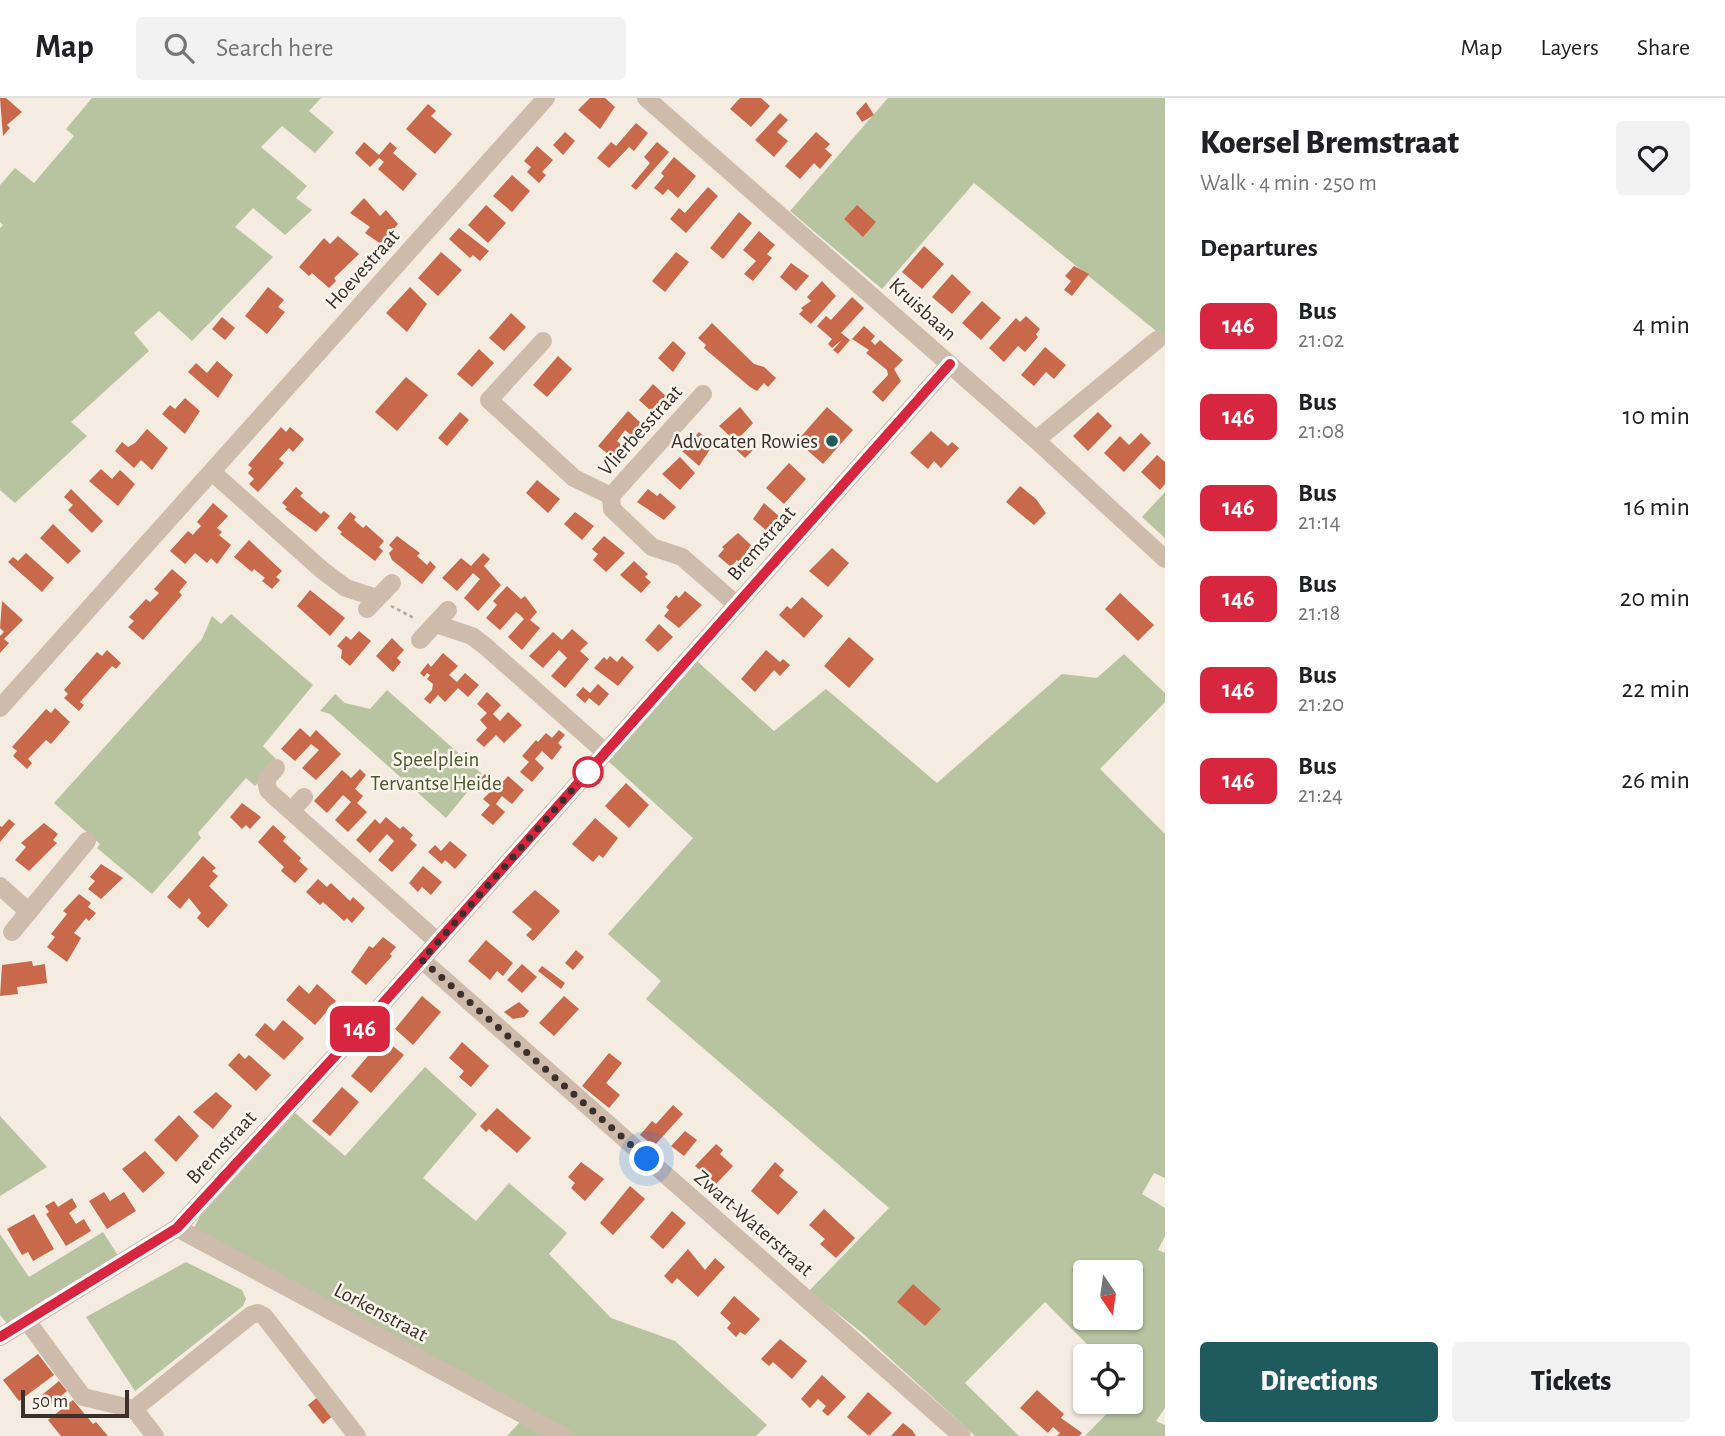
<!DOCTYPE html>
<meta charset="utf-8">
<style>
body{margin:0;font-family:"Alegreya Sans",sans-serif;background:#f2f2f2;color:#202124;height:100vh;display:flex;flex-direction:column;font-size:26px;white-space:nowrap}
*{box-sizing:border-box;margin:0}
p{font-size:23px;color:#757577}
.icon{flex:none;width:38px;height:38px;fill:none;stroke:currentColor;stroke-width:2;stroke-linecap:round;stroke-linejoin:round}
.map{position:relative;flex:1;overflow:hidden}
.details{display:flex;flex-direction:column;background:#fff;width:560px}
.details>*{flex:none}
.badge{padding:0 14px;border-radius:10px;font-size:24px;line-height:46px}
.needle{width:46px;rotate:167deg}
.buttons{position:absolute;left:1073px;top:1162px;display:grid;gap:14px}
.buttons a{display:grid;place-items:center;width:70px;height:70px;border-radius:7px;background:#fff;box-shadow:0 2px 5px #0004;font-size:35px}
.scale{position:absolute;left:21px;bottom:18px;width:108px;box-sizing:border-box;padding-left:7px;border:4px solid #3b302b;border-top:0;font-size:19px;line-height:24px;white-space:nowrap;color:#3b302b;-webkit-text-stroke:5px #fbf5ee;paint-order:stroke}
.you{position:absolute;width:35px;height:35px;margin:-18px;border:5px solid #fff;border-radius:50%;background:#1a73e8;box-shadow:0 0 0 10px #1a73e833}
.map>.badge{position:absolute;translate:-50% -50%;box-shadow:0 0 0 4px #fff}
h2{padding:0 35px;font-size:26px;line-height:63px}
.round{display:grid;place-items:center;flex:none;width:74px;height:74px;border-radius:7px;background:#f2f2f2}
.overview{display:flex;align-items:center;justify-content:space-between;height:119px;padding:0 35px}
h1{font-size:33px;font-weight:800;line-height:52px}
.button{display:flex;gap:14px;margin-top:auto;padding:14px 35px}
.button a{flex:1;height:80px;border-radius:7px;background:#1f5a5e;color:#fff;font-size:28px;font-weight:800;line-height:80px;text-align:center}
.button a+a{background:#f2f2f2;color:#202124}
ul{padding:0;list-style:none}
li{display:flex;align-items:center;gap:21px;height:91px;padding:0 35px}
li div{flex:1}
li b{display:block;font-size:26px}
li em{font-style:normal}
li .badge{min-width:77px;font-weight:700;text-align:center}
header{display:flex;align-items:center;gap:42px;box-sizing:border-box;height:98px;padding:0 35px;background:#fff;border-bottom:2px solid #e0e0e0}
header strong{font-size:33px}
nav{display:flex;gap:38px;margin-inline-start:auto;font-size:24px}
.search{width:490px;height:63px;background:#f2f2f2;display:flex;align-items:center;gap:18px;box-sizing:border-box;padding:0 24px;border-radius:7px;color:#757577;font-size:26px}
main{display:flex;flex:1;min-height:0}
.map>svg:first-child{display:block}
.green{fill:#b8c4a0;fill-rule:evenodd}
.building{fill:#c8694b}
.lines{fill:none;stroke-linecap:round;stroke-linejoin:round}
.path{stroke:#b9a596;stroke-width:2.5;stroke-dasharray:3.5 3.5;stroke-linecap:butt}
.minor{stroke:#cdbbac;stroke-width:18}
.line-casing{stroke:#fff;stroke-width:16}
.line{stroke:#d7263d;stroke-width:10}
.walk{stroke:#3b302b;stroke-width:7;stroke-dasharray:0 12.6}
.poi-dot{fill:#1f5a5e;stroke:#fbf5ee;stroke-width:2.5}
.stop-dot{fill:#fff;stroke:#d7263d;stroke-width:3.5}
.labels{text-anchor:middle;stroke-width:5;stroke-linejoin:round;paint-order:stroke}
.street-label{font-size:21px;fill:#3b302b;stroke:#fbf5ee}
.poi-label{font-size:21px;fill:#3b302b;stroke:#fbf5ee;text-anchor:end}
.park-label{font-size:21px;fill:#4a5a2e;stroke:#fbf5ee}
</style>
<header>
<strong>Map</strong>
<div class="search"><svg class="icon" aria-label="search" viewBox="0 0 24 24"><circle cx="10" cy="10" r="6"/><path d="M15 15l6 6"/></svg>Search here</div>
<nav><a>Map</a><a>Layers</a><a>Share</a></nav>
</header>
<main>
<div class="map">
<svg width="1165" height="1338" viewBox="0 0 1165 1338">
<rect width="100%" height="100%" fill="#f4ebe1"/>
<g class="green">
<polygon points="92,0 321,0 309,13 334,34 315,55 282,28 261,49 307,88 296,100 312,112 285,137 253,110 235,129 273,159 192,243 159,213 134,235 149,253 71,324 87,338 15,405 0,392 0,130 3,127 0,124 0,87 15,70 34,85 74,38 66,31"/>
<polygon points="888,0 1165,0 1165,247 1155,232 974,85 882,191 790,113"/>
<polygon points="1165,394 1165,440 1142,419"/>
<polygon points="231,516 313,587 263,648 278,663 275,666 255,688 246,680 198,735 201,740 152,796 97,750 100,746 54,705 202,541 212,518 221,526"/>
<path d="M1124,556L1165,595V604L1100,671L1165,736V1080L1154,1075L1142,1096L1165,1110V1138L1158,1152L1165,1155V1310L1156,1323L1165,1327V1338H1085L1118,1304H1130V1258H1099L1045,1204L965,1285L1019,1338H975L861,1234L809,1193L889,1110L646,901L661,883L608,836L693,740L607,662L697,563L774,633L826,591L937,685L1062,576L1097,580ZM1085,1174H1130V1220H1085Z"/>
<polygon points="387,592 482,676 446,720 330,616 320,613 335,596 345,605 370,611"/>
<polygon points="425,969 477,1016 423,1080 476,1123 509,1085 567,1135 549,1156 611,1220 675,1243 767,1327 756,1338 507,1338 520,1324 193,1132 200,1118 295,1015 345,1058"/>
<polygon points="0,1018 47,1069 0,1098"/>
<polygon points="103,1134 119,1159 8,1227 0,1217 0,1136 29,1179"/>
<polygon points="186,1164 242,1192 246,1201 243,1208 135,1293 86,1219"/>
</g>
<g class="building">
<polygon points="0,0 6,0 22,14 7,27 10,30 3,38"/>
<polygon points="590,0 605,0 615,9 600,31 578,12"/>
<polygon points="740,0 761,0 770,8 751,29 730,11"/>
<polygon points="866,4 874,17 862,24 856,15"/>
<polygon points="428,6 436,13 431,18 452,36 435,56 406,31"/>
<polygon points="780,15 788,22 777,34 788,43 774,59 755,42"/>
<polygon points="636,25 648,35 634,53 629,49 609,70 597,60 611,44 616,48"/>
<polygon points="565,34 575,43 563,57 553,47"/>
<polygon points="816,34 830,46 825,51 832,57 820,71 814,65 800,81 785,68"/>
<polygon points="364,44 379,57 390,44 397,50 393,55 417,76 403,93 378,71 384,64 379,60 370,69 355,55"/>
<polygon points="657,44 669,54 636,92 631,88 650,65 644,59"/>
<polygon points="537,48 553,62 542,74 546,77 539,85 527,74 531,69 524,63"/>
<polygon points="674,59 696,78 678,100 668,91 663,97 654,90 664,78 661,75"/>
<polygon points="512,77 530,93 512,114 493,98"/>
<polygon points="708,89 718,98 686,135 670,121 679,110 685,115"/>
<polygon points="364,100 380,118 386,112 398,126 381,146 365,135 370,129 350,115"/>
<polygon points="486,107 506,125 488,145 468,127"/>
<polygon points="857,107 876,124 863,139 844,121"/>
<polygon points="739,114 752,125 723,161 710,150"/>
<polygon points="459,130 489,153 480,163 473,157 470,160 449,141"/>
<polygon points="759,133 775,147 767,156 772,160 753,183 744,176 756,163 743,152"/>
<polygon points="338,138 359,156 334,180 336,183 329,190 312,175 309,178 299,169 324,140 330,146"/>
<polygon points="924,148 944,166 922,191 902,174"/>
<polygon points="441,154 462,172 438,198 418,180"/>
<polygon points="676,154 689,164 665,194 652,183"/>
<polygon points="791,165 809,178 796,193 780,179"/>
<polygon points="1074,168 1089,176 1072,198 1064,192 1071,183 1065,178"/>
<polygon points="952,176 971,194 952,216 932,199"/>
<polygon points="822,183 836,198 811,226 799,216 803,212 801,210 811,203 807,199"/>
<polygon points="268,189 284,202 278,209 285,214 267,236 245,218"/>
<polygon points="410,189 427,206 407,234 386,215"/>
<polygon points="852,199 864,210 841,235 850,242 838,256 833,252 842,242 832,250 828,246 832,241 817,228 826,218 831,222"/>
<polygon points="982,203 1001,220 981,242 962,225"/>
<polygon points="511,215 526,229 504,253 489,240"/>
<polygon points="1026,218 1040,231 1036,236 1038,239 1025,254 1018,248 1004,264 989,250 1016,220 1020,224"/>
<polygon points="222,219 235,230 225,242 212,231"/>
<polygon points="712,225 754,266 764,269 776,280 768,289 764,285 757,293 750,289 704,250 706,247 698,240"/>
<polygon points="864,228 875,238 871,243 875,247 880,242 903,262 894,271 901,283 883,304 872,294 888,277 887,272 866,255 869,252 852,241"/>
<polygon points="673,243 686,255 673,274 658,260"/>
<polygon points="1045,249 1066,267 1054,281 1046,274 1034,288 1021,277"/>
<polygon points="479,251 494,265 472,289 457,276"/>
<polygon points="558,258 572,271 547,299 533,287"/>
<polygon points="217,263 233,277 218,300 188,274 196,265 207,275"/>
<polygon points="406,279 428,297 397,333 375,314"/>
<polygon points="653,286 667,299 651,313 639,302"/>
<polygon points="185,300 200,313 185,336 162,316 170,307 175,311"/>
<polygon points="740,309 753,325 740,339 754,351 745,360 731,347 735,343 719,328"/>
<polygon points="827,309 853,332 823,366 797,343"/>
<polygon points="628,313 641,325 632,338 625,332 617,343 623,348 613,360 598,348"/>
<polygon points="460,314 469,322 447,348 438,340"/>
<polygon points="1098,314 1112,328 1088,353 1073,338"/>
<polygon points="281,329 286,334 290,329 304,341 293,354 289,350 279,361 284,365 258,394 249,386 254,381 248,375 252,370 248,367"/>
<polygon points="147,331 168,350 152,372 141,362 134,370 115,353 122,344 128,349 135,345"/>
<polygon points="931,333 948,348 952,344 959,350 941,370 934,363 928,371 910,355"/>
<polygon points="699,334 713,347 699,368 682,353"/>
<polygon points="1141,335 1151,345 1124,374 1104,355 1120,338 1129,347"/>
<polygon points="1157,357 1165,364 1165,386 1160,392 1141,374"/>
<polygon points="680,359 695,375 680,392 662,376"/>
<polygon points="789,365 806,381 784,406 766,390"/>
<polygon points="101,371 112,381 120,372 135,386 118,408 89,383"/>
<polygon points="537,382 560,401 548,415 526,395"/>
<polygon points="1020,388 1036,401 1046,415 1034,427 1006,404"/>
<polygon points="296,389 303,395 300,398 321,416 324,413 330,418 316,434 285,411 287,409 282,405"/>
<polygon points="71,391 103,423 92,435 68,412 73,407 64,399"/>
<polygon points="648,391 657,398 660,395 676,409 664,422 637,404"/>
<polygon points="213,405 228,418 217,430 222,434 219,437 231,447 217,466 211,460 207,465 195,455 185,466 170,453 188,433 193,437 196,433 201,428 197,424"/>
<polygon points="764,405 780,419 768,434 753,421"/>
<polygon points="350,414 356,419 354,422 363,430 366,427 384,443 379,449 383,453 375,463 340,436 342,434 337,430"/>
<polygon points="575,414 594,428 582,442 564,426"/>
<polygon points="53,426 81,453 68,466 40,440"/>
<polygon points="738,435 751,447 739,465 737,462 731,469 718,458 724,451 722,449"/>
<polygon points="397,438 420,455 417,458 427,467 430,463 436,469 422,486 392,462 389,455 393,451 389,447"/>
<polygon points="604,438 625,455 606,474 593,462 598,456 592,451"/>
<polygon points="249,442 282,473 276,479 280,482 272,491 262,483 265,480 254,471 252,474 234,459"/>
<polygon points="832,450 849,465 828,489 809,473"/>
<polygon points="26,455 54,480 42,494 8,464 13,459 18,463"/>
<polygon points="483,455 490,461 484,468 501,487 478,513 464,500 480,481 473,475 457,493 442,480 461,460 471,468"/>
<polygon points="634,463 648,476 645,479 651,484 641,495 620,477"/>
<polygon points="172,471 187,484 179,494 182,497 143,542 128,529 134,523 129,519 146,501 150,504 159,495 154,491"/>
<polygon points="507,488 521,501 525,498 537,514 530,522 540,530 522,552 508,539 524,521 520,517 516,514 500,532 486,520 497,507 493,503"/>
<polygon points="310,492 345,520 330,538 297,508"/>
<polygon points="685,493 702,507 679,530 664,518 669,512 666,509 676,497 679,500"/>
<polygon points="1120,495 1154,527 1138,543 1105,511"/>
<polygon points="802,499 823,518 804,540 779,517 787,508 791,511"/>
<polygon points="2,503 23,522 4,541 9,545 0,555 0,538 4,534 0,530"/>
<polygon points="659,526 673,539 658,554 645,542"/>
<polygon points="572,531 588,545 580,553 589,561 565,590 551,578 567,560 559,552 543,570 529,558 553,534 562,542"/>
<polygon points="359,533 371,543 350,568 341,560 342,552 337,548 346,538 351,542"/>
<polygon points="849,539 874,561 849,590 824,568"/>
<polygon points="392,540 404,552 397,560 401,564 393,574 376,558"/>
<polygon points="107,552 121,565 116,571 112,568 80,604 84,607 79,613 64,600 68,596 64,592 97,554 102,558"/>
<polygon points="766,552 780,564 783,561 790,567 780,578 774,572 755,594 741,581"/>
<polygon points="443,555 458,568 449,577 457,584 465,575 479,587 468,599 458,590 445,604 438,597 430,606 424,601 432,592 433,586 427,581 430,577 427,575 424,579 420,575 428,565 431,569"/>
<polygon points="610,558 617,564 622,558 634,569 618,588 594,570 604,559 607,562"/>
<polygon points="598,586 609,596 599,608 589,600 585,605 576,597 583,589 590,595"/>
<polygon points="487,594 501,607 493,616 500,623 508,614 522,627 504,645 496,637 484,649 476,642 487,630 480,622 487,615 477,606"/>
<polygon points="55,610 70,624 51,646 46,642 28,661 32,665 27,671 13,658 17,653 12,649 46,611 51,615"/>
<polygon points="300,630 310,639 316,632 341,656 316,682 302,670 319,652 311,646 295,663 281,651"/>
<polygon points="559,632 565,637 558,645 562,649 552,662 542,653 535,661 544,670 532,684 520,674 529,664 522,658 536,642 538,644 546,635 552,640"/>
<polygon points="360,671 366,677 355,691 363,698 357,705 367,714 348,734 335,722 351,704 343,697 327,715 314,703 342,672 351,680"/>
<polygon points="485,676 499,688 508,678 524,692 512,706 502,698 496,706 505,714 493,727 481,717 490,707 483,701 490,694 478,684"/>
<polygon points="626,685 649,707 629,730 605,708"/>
<polygon points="242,705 261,719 250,731 246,727 242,731 230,719"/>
<polygon points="386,719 400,731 403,728 413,737 410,741 417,747 392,774 378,762 394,743 387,736 370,755 356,742 375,721 380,726"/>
<polygon points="595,720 618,740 603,760 599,757 593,764 572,746"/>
<polygon points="9,721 15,726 0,744 0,728 2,729"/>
<polygon points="44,725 58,736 53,742 57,745 29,773 15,762 26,749 21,745"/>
<polygon points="273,727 286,739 283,743 301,760 299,763 308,771 295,785 281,773 284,769 258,744"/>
<polygon points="450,743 467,757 455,771 445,762 442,766 428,754 435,747 441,753"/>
<polygon points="203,758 216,770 212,773 218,778 209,788 228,807 208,830 197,820 201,815 189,800 180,811 167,799"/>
<polygon points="101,766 123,780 101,801 88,791 95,783 90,779"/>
<polygon points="423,768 442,784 431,797 422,789 418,794 409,785"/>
<polygon points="318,781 327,789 331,785 350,803 353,799 365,810 352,825 347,820 344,823 323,804 320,807 306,794"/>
<polygon points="535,792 560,813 533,843 526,837 532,831 512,814"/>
<polygon points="79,796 91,805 88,809 96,815 89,823 86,820 74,835 81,840 67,864 47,849 55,839 51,836 67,816 63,813"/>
<polygon points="383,839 396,849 390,856 392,858 366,887 351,874 369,848 373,850"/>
<polygon points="486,842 513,865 503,878 497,873 490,882 468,863"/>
<polygon points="576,852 584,859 573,872 565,865"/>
<polygon points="32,863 33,868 45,866 47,885 17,889 18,896 0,898 2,867"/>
<polygon points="522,866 537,879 522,895 507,882"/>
<polygon points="542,868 565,885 561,891 538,873"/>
<polygon points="317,886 336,903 315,927 286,902 299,887 309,896"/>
<polygon points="422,898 441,914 413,947 395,931"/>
<polygon points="564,898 579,911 554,938 539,925"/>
<polygon points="519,904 529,913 524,919 513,921 504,914"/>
<polygon points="283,922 304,940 284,962 255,937 265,925 274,933"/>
<polygon points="383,940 404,957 371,995 351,978"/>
<polygon points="462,944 489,968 471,989 459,979 464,973 449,960"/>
<polygon points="239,955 245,961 249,957 271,977 256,993 228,967"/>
<polygon points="609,955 622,965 606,985 620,997 609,1010 582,988"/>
<polygon points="342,989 359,1004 330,1038 312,1023"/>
<polygon points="216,994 232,1008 213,1031 193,1014"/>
<polygon points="673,1007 683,1016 654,1048 640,1037 652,1023 656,1026"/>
<polygon points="497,1010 531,1040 517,1055 489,1031 486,1034 480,1028"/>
<polygon points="179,1017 199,1038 176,1064 154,1042"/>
<polygon points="685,1033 697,1042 684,1058 671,1048"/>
<polygon points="716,1046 723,1052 720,1056 733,1068 716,1086 695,1068"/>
<polygon points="145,1053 165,1075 143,1095 122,1071"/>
<polygon points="581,1064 604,1081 585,1103 571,1090 575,1085 568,1079"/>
<polygon points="775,1064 784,1072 779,1078 798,1094 778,1117 751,1093"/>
<polygon points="630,1088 645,1101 613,1137 600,1125"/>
<polygon points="104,1094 110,1103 124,1094 136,1113 107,1131 89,1103"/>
<polygon points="72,1100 77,1109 69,1115 76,1126 84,1121 91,1133 66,1148 46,1116 49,1114 45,1108 54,1103 58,1109"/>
<polygon points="824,1111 855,1140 836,1160 820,1146 825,1141 809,1127"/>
<polygon points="672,1113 686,1125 663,1151 650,1139"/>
<polygon points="34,1116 54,1151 33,1163 28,1154 22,1157 7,1131"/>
<polygon points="688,1151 705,1172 715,1160 725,1169 698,1199 677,1180 672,1186 664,1178"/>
<polygon points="913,1186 941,1211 925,1228 897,1204"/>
<polygon points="734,1198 760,1221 745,1237 740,1234 736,1239 727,1230 731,1225 720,1215"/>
<polygon points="780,1241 807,1263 792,1281 773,1264 769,1268 761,1261"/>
<polygon points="38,1256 54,1277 19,1303 3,1282"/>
<polygon points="822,1277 846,1299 828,1318 822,1313 826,1308 818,1301 810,1310 801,1301"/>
<polygon points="59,1283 67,1293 45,1311 37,1301"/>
<polygon points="1037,1292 1064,1316 1061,1320 1082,1335 1079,1338 1057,1338 1060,1335 1053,1329 1048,1335 1020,1310"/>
<polygon points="868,1294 892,1315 869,1338 847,1319"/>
<polygon points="319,1298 334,1317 323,1326 308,1307"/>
<polygon points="73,1302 93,1326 96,1324 108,1338 61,1338 48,1322"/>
<polygon points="903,1325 912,1332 916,1338 891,1338"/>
</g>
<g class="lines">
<polyline class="path" points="391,508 416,521"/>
<g class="minor">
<polyline points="646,0 1036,342 1165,461"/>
<polyline points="543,243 489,302 574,380 611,398 612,411 652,449 682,459 737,507"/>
<polyline points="1036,342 1157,242"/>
<polyline points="212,374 322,472 346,490 377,500"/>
<polyline points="611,398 703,296"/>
<polyline points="367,511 392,485"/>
<polyline points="436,526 472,538 485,548 605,654"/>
<polyline points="420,542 448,512"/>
<polyline points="0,610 546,0"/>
<polyline points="276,670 266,682 268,692 274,698 438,844"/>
<polyline points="291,713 304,699"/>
<polyline points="0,788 29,814"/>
<polyline points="12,834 87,743"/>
<polyline points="422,862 962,1338"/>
<polyline points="177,1130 563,1338"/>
<polyline points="27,1223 83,1299 134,1311 251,1217 258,1215 264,1218 357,1338"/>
<polyline points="0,1239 177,1130 369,921 950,266"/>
<polyline points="134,1311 155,1338"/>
</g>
</g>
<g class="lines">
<defs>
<polyline id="line" points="0,1239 177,1130 369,921 950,266"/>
</defs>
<use href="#line" class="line-casing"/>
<use href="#line" class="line"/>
<polyline class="walk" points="588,674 422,862 647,1061"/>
</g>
<circle class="poi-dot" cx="832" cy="343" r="7"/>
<circle class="stop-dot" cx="588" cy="674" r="14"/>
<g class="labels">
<g class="street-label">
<text transform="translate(362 171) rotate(-48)" y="7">Hoevestraat</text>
<text transform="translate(923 211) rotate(42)" y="7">Kruisbaan</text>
<text transform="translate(640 332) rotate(-48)" y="7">Vlierbesstraat</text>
<text transform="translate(761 445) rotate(-49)" y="7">Bremstraat</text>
<text transform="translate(221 1049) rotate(-47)" y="7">Bremstraat</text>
<text transform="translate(754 1125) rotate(41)" y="7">Zwart-Waterstraat</text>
<text transform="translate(381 1214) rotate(28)" y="7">Lorkenstraat</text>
</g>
<g class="poi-label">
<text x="818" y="350">Advocaten Rowies</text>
</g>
<g class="park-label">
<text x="436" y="668">Speelplein<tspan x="436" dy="24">Tervantse Heide</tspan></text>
</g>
</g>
</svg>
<div class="buttons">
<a><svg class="needle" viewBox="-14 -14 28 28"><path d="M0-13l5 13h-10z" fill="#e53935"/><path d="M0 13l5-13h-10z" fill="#757577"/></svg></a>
<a><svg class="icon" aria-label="locate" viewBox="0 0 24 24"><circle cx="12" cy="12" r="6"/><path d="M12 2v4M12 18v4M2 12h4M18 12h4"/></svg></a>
</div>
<div class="scale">50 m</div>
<div class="you" style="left:647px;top:1061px"></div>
<b class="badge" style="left:360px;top:931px;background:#d7263d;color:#fff">146</b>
</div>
<section class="details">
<div class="overview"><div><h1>Koersel Bremstraat</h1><p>Walk · 4 min · 250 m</p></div><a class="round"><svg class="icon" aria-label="heart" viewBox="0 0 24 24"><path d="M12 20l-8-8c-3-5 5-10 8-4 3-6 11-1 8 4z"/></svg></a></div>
<h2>Departures</h2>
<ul>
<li><span class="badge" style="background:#d7263d;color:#fff">146</span><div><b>Bus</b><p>21:02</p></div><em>4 min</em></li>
<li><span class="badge" style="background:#d7263d;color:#fff">146</span><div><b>Bus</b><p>21:08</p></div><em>10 min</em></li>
<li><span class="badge" style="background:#d7263d;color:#fff">146</span><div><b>Bus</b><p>21:14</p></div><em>16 min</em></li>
<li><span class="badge" style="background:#d7263d;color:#fff">146</span><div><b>Bus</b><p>21:18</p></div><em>20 min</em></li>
<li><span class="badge" style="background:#d7263d;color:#fff">146</span><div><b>Bus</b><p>21:20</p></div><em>22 min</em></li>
<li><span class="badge" style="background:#d7263d;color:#fff">146</span><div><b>Bus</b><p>21:24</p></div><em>26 min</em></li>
</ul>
<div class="button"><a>Directions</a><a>Tickets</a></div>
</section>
</main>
